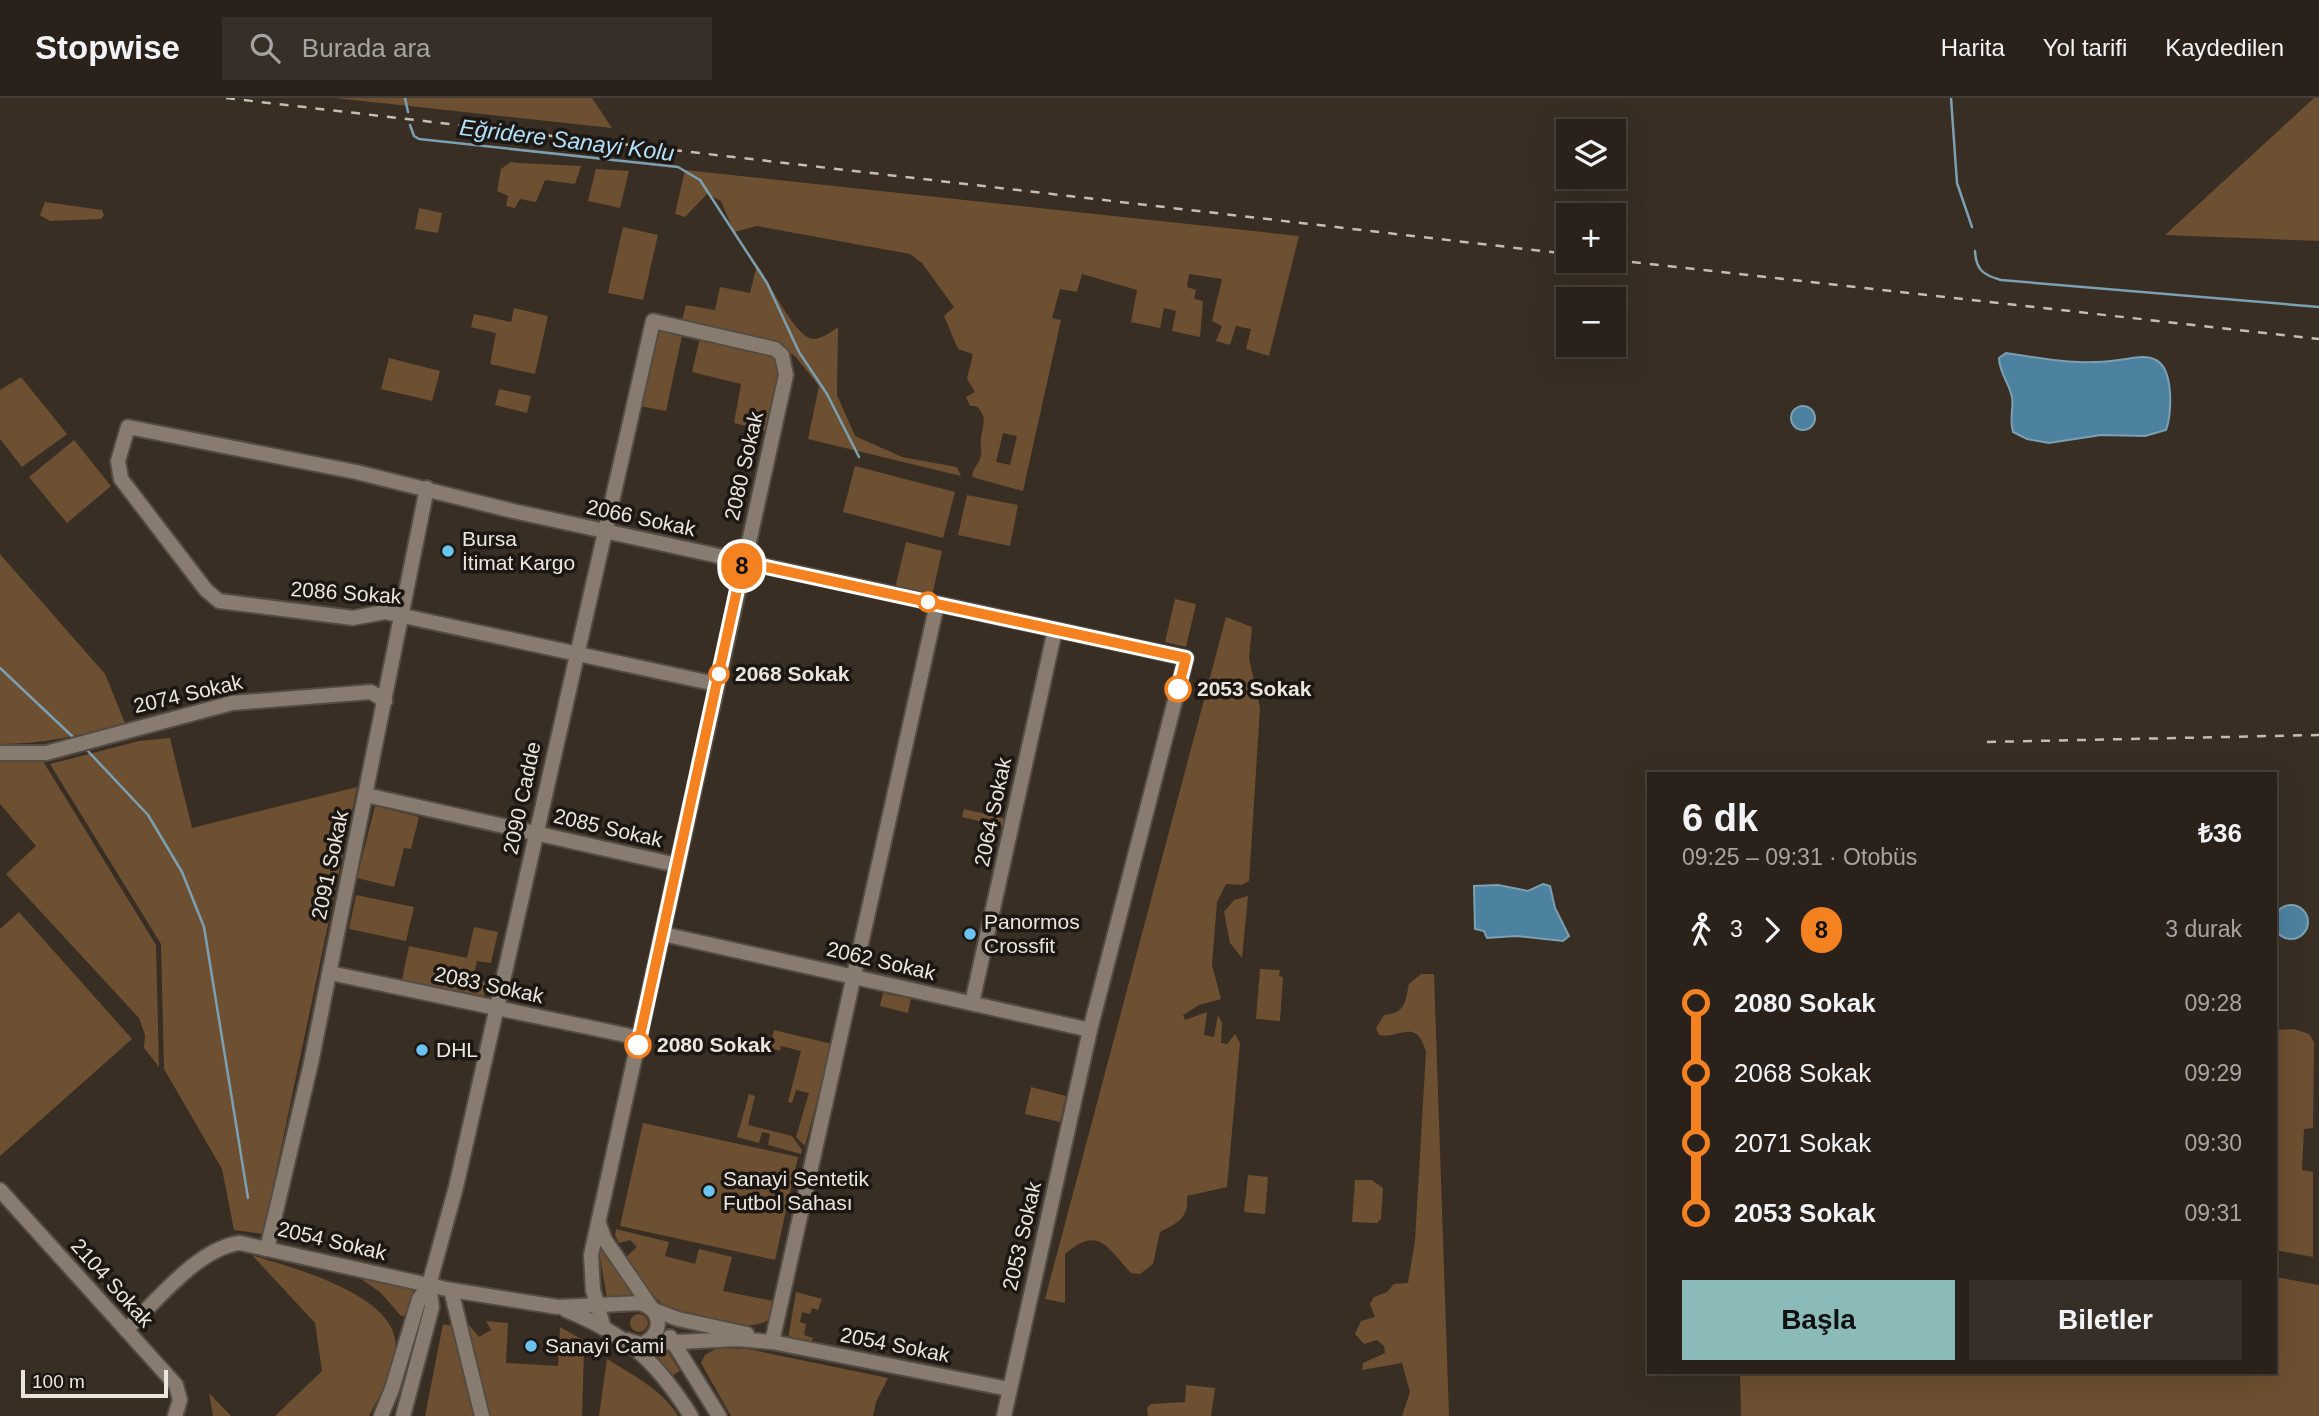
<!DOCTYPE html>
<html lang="tr">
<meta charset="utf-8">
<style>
body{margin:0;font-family:Arial,sans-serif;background:#362f27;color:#f1f3f6;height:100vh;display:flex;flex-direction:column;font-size:26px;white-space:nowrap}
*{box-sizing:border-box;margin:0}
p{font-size:23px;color:#a5a4a2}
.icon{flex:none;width:38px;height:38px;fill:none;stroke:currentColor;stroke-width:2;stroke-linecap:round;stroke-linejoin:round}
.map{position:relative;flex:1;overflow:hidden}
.drawer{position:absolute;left:1647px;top:674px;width:630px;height:602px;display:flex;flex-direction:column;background:#2a221a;border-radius:0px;box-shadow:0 7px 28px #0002,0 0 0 2px #463f39}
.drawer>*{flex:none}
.badge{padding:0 14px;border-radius:23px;font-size:24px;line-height:46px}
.buttons{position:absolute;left:1556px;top:21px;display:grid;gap:14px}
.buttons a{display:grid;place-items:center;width:70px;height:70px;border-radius:0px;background:#2a221a;box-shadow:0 7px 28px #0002,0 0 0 2px #463f39;font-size:35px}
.scale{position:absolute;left:21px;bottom:18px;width:147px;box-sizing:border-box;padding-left:7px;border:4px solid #ece5de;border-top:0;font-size:19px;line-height:24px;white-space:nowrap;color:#ece5de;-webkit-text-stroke:5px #1c1712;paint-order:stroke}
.map>.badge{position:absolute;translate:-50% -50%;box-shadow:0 0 0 4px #fff}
.legs{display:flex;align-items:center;gap:10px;height:77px;padding:0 35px;font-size:23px}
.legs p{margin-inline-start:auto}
.head{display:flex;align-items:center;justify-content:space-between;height:119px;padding:0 35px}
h1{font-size:38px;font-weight:700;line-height:52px}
.action{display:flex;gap:14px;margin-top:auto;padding:14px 35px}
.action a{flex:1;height:80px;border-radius:0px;background:#8bbbb9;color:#111;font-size:28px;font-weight:700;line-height:80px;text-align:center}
.action a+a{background:#362f27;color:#f1f3f6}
ul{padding:0 35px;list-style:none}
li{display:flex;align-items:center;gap:24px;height:70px;font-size:26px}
li i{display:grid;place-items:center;width:10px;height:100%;margin:0 9px;background:currentColor}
li i::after{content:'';width:18px;height:18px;margin:-9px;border:5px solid;border-radius:50%;background:#2a221a}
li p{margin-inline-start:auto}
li:first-child i{background:linear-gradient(#0000 50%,currentColor 0)}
li:last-child i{background:linear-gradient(currentColor 50%,#0000 0)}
header{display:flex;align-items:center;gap:42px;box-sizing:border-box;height:98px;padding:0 35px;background:#2a221a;border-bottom:2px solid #463f39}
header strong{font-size:33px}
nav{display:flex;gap:38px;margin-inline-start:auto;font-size:24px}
.search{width:490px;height:63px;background:#362f27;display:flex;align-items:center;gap:18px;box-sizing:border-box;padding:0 24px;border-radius:0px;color:#a5a4a2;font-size:26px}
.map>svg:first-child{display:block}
.green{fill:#6d5031;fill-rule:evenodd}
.water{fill:#4c829f;stroke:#7ca0b2;stroke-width:2}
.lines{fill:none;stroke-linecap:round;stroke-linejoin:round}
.stream{stroke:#7ca0b2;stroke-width:2.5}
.minor-casing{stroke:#544c43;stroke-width:18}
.minor{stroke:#887c70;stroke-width:14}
.rail{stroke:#c5bdb5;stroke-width:2.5;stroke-dasharray:9 9;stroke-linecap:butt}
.line-1-casing{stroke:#fff;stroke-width:16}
.line-1{stroke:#f58220;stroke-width:10}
.poi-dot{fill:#6ac3f1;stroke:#1c1712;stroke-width:2.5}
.stop-1-dot{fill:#fff;stroke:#f58220;stroke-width:3.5}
.labels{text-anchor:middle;stroke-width:7;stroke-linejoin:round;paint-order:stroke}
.street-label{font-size:21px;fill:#ece5de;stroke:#1c1712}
.poi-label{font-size:21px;fill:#ece5de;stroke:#1c1712;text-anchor:start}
.stop-label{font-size:21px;font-weight:bold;fill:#ece5de;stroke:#1c1712;text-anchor:start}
.water-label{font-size:23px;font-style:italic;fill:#b1e0fb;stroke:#1c1712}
</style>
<header>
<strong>Stopwise</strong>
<div class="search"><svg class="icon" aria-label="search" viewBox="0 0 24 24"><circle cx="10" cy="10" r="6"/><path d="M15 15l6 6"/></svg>Burada ara</div>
<nav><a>Harita</a><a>Yol tarifi</a><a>Kaydedilen</a></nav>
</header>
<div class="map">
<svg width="2319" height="1318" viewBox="0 0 2319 1318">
<rect width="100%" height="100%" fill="#382e23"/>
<g class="green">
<polygon points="335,0 592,0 612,30"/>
<polygon points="2314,0 2319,0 2319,143 2165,137"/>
<polygon points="511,64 518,65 581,68 575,86 545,82 536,104 520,101 515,110 506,108 508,98 497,93 501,71"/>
<polygon points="596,71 629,73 620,110 588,103"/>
<path d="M685,72L1299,138L1269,258L1246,251L1251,231L1236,228L1230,247L1216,243L1222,228L1212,223L1222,181L1189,176L1187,189L1196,192L1194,201L1203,203L1200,239L1172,233L1176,213L1164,210L1160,230L1131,224L1137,192L1082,176L1077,194L1060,191L1052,220L1061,222L1023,393L972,379C973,370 979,366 981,357C982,352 980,345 981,340C983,326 988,318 976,308H970L966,299L975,294L967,281L973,256L958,251L944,218L954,209L922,165L910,156L757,128L734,134L721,103L707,96L685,119L675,116ZM1003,335L1017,338L1010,367L996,364Z"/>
<polygon points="45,104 102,112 104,117 101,121 50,123 40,117"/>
<polygon points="419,110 442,115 438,135 415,131"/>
<polygon points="623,129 658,137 643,202 608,195"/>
<path d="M757,167C769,183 795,240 813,241C822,241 831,234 838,229L837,297L855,338L902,359L957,369L961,378L808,341L819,288L795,258L778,248L682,222L686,207L715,212L720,189L750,195Z"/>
<polygon points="514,210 548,218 535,276 490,266 496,235 471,229 474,216 511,224"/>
<polygon points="657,227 683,233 666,313 640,308"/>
<polygon points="700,240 770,255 781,267 766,333 734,325 741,286 692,274"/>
<polygon points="389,260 440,273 432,303 381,291"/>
<polygon points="21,279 67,336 22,369 0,341 0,292"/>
<polygon points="499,291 531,298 527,315 495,307"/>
<polygon points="74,342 111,388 67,425 29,379"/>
<polygon points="855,368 955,394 943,440 843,414"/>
<polygon points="967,397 1018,407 1010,448 958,437"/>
<polygon points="906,444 942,453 932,498 895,490"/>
<path d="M0,456L105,576L125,625C82,637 45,646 0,646Z"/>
<polygon points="1175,501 1196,506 1186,549 1165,544"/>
<path d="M1226,519L1252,529L1249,560L1260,610L1249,783L1242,787L1226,786L1217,804L1212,867L1221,901L1199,907L1183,917L1185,922L1207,914L1204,937L1214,939L1218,917L1222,925L1221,945L1227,946L1235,936L1240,945L1227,1089L1187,1098C1189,1120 1178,1125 1160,1134L1153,1166L1140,1176L1131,1175C1108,1151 1099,1126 1065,1156V1205L1045,1201Z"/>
<polygon points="170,640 192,730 357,689 263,1136 234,1132 222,1071 164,971 161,846 50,666 139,643"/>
<polygon points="41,660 156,847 159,969 144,950 145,937 139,920 6,776 36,748 0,706 0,663"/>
<polygon points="375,708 419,719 411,751 404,750 394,789 357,780"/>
<polygon points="964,711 1007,721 1005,729 962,719"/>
<polygon points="356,797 414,809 406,843 349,831"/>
<polygon points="1248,798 1242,860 1230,845 1224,814 1234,802"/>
<polygon points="19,814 132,941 0,1058 0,831"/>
<polygon points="474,829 498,834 491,865 477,863 473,881 487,884 484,898 402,882 409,848 467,860"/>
<polygon points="1260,871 1280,872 1279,878 1283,879 1280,923 1256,921"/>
<path d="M1421,876H1434L1449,1318H1402L1410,1294L1402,1265L1362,1272L1363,1265L1385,1255L1384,1248L1377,1242L1364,1246L1355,1236L1361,1223L1375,1219L1370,1206L1374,1199L1387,1194L1394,1186L1408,1185L1415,1143L1426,954C1416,919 1401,941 1379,937L1376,930L1384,917C1406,915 1405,904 1409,886Z"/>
<polygon points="883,895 911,901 908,915 880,908"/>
<polygon points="2294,931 2309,936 2314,944 2313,1030 2304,1031 2302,1072 2313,1074 2313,1159 2275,1152 2275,932"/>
<polygon points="774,932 832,946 805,1048 796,1039 809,995 796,992 792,1005 788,1004 801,953 781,948 780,953 770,950"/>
<polygon points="1031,989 1066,998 1060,1024 1025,1016"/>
<polygon points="749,996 755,998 748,1027 792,1038 802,1052 801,1056 768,1047 770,1036 762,1034 759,1045 737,1039"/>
<polygon points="643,1025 798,1059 775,1162 620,1128"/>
<polygon points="1248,1077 1268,1079 1265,1116 1244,1114"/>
<polygon points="1355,1082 1372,1082 1383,1090 1381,1121 1377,1125 1352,1124"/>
<path d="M616,1131L669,1144L665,1158L695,1166L699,1151L732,1159L723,1193L773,1203C786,1246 688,1221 672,1212C651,1201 638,1178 625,1160L637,1149L630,1142L619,1145L615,1137Z"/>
<polygon points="602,1144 637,1198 607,1200 599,1154"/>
<path d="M252,1157C290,1169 382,1193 394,1237C402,1263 380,1296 369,1318H275L322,1273L315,1225Z"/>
<polygon points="357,1178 412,1187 414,1195 406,1217 401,1218 381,1195"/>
<polygon points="2275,1179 2319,1187 2319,1318 1741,1318 1740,1274 2275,1274"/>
<polygon points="796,1194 822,1201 818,1212 812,1210 810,1216 802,1214 800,1224 806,1226 804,1237 813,1240 810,1248 788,1241"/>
<circle cx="639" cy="1225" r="9"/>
<polygon points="465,1222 479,1239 491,1232 486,1223 508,1225 506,1265 558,1268 560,1229 606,1255 584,1251 582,1318 487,1318"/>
<polygon points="443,1226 451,1228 473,1318 425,1318"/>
<polygon points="663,1250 666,1251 680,1273 673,1277 655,1257"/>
<polygon points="717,1250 748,1251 888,1280 876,1304 873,1318 731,1318 701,1265 705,1257"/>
<path d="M607,1261C631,1276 664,1293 678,1318H599Z"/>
<polygon points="1186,1287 1215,1290 1211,1318 1148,1318 1147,1310 1151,1306 1185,1304"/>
<polygon points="209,1295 231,1318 213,1318"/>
</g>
<g class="water">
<path d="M2006,255C2045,261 2079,268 2119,262C2130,261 2144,256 2156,262C2174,271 2172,317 2166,332L2145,338L2101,337L2049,345L2027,341L2013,334C2009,321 2014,310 2012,299C2009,285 1999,274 1999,260Z"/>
<circle cx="1803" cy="320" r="12"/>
<polygon points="1543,786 1550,788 1555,810 1569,838 1563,843 1516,838 1487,840 1484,833 1475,831 1474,788 1498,787 1528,793"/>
<circle cx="2291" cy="824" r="17"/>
</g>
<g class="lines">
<g class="stream">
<polyline points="405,0 408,14"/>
<polyline points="1951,0 1957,85 1972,129"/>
<polyline points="410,27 414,38 419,41 678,69 700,82 767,185 799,254 827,296 859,359"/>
<path d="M1975,153C1976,172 1983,177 2001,182L2319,209"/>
<polyline points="0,570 73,639"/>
<polyline points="86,651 148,717 182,774 204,829 248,1100"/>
</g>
<defs>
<g id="minor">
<polyline points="716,586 385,514 353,520 219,503 206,492 121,381 118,363 128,329 356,374 513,413 1186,560 1090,932 1004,1318"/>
<polyline points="0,655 46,655 232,605 371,594 385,603"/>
<polyline points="366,697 677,767"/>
<polyline points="663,836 1090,932"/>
<polyline points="330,875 640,940"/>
<polyline points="972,905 1055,532"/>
<polyline points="0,1092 176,1287 180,1302 175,1318"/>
<polyline points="599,1126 605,1142 651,1209"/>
<polyline points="267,1151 311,965 427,390"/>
<polyline points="451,1192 482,1318"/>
<path d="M566,1212C628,1238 655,1261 691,1318"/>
<polyline points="654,1212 678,1221 747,1236"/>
<path d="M126,1232C157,1203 198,1150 240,1145L451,1192L558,1209L640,1205C661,1211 664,1233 646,1244"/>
<polyline points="670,1239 719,1318"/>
<polyline points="627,1242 640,1246 736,1241 772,1244 1009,1291"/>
<polyline points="772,1244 937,506"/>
<polyline points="381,1318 392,1291 419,1201 429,1187 456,1089 653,223 775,251 782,257 786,277 591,1157 593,1192 603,1227"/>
<polyline points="403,1318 432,1209 429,1187"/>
</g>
</defs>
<use href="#minor" class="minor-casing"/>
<use href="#minor" class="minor"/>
<g class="rail">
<polyline points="226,0 1568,156"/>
<polyline points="1614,162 2319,241"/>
<polyline points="1987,644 2319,637"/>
</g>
</g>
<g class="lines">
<defs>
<polyline id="line-1" points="638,947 743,464 1186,560 1178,591"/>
</defs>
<use href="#line-1" class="line-1-casing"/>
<use href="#line-1" class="line-1"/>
</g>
<g class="poi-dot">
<circle cx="448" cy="453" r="7"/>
<circle cx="970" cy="836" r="7"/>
<circle cx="422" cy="952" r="7"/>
<circle cx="709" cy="1093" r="7"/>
<circle cx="531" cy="1248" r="7"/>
</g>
<g class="stop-1-dot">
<circle cx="928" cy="504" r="9"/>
<circle cx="719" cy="576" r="9"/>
<circle cx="1178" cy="591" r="12"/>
<circle cx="638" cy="947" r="12"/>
</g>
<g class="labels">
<g class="street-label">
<text transform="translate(744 368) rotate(-77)" y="7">2080 Sokak</text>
<text transform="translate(641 420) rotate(12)" y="7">2066 Sokak</text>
<text transform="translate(346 495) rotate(4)" y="7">2086 Sokak</text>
<text transform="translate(188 596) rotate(-13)" y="7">2074 Sokak</text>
<text transform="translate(522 700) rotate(-78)" y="7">2090 Cadde</text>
<text transform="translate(993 714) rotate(-78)" y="7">2064 Sokak</text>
<text transform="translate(608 730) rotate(13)" y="7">2085 Sokak</text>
<text transform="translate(330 767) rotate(-78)" y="7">2091 Sokak</text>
<text transform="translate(881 863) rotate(13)" y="7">2062 Sokak</text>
<text transform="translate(489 887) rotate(12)" y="7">2083 Sokak</text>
<text transform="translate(1022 1138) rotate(-77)" y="7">2053 Sokak</text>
<text transform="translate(332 1143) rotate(13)" y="7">2054 Sokak</text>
<text transform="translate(112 1185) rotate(48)" y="7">2104 Sokak</text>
<text transform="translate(895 1247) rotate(11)" y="7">2054 Sokak</text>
</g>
<g class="poi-label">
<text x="462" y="448">Bursa<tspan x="462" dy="24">İtimat Kargo</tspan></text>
<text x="984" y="831">Panormos<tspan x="984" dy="24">Crossfit</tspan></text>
<text x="436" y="959">DHL</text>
<text x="723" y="1088">Sanayi Sentetik<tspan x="723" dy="24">Futbol Sahası</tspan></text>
<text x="545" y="1255">Sanayi Cami</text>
</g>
<g class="stop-label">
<text x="735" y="583">2068 Sokak</text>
<text x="1197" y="598">2053 Sokak</text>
<text x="657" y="954">2080 Sokak</text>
</g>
<g class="water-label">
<text transform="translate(567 42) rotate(7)" y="8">Eğridere Sanayi Kolu</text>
</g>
</g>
</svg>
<div class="buttons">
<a><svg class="icon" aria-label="layers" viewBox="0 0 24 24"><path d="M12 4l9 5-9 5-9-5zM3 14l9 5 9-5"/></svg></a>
<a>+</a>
<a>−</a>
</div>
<div class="scale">100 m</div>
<b class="badge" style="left:742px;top:468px;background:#f58220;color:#111">8</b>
<section class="drawer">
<div class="head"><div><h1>6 dk</h1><p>09:25 – 09:31 · Otobüs</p></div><b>₺36</b></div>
<div class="legs"><svg class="icon" aria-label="walk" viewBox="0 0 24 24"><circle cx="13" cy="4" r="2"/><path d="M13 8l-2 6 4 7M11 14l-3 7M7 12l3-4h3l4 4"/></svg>3<svg class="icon" aria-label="forward" viewBox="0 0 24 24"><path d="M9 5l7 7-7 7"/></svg><b class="badge" style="background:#f58220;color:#111">8</b><p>3 durak</p></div>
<ul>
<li><i style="color:#f58220"></i><b>2080 Sokak</b><p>09:28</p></li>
<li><i style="color:#f58220"></i><span>2068 Sokak</span><p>09:29</p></li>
<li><i style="color:#f58220"></i><span>2071 Sokak</span><p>09:30</p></li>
<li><i style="color:#f58220"></i><b>2053 Sokak</b><p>09:31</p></li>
</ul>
<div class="action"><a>Başla</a><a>Biletler</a></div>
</section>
</div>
